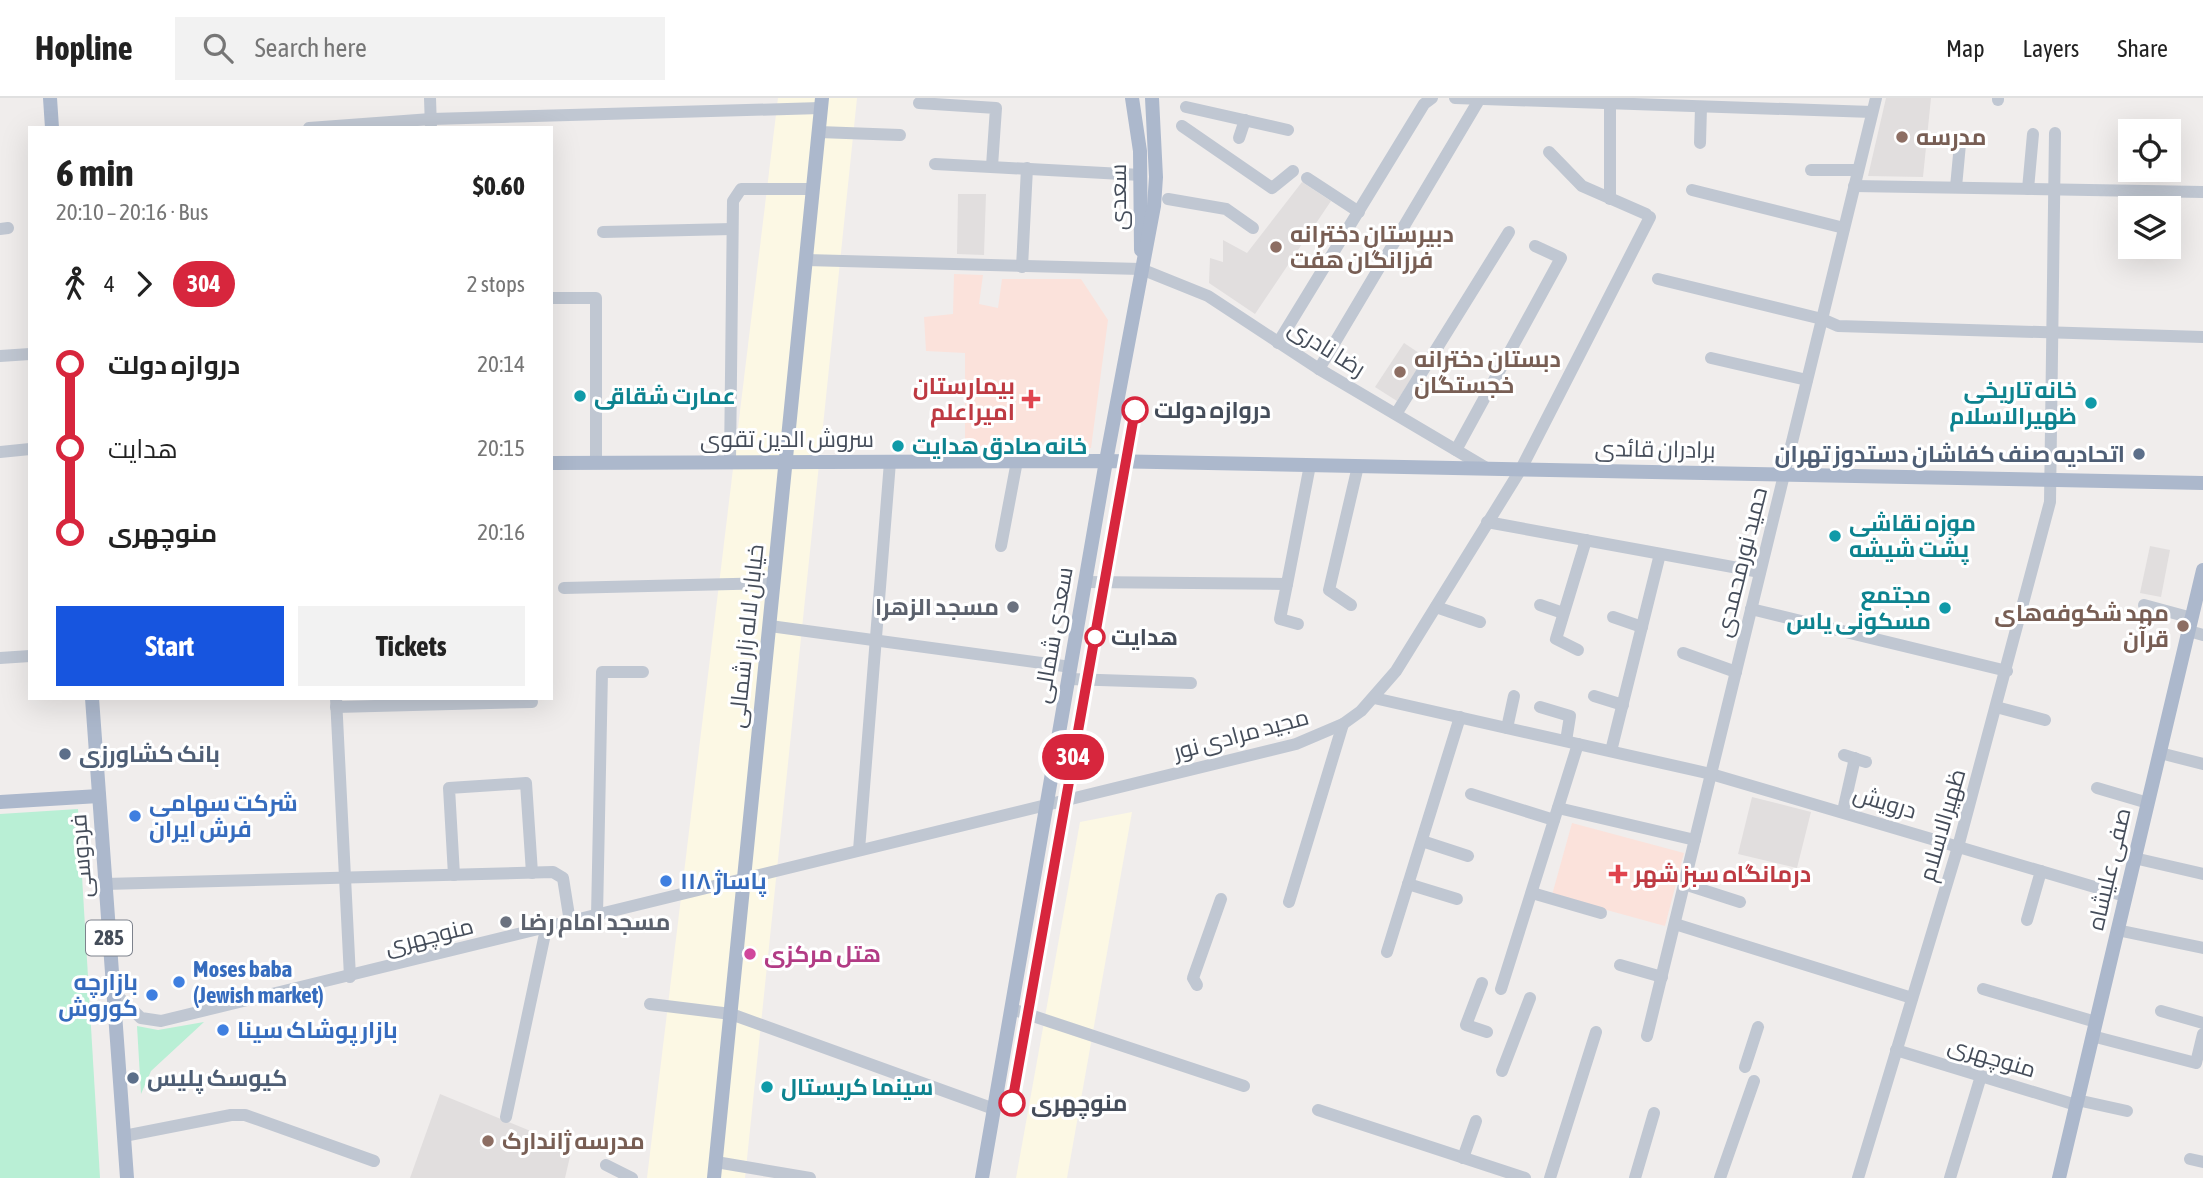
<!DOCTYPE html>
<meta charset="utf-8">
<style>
body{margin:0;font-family:"Asap Condensed",Cairo,sans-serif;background:#f2f2f2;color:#222;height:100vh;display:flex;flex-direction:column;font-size:26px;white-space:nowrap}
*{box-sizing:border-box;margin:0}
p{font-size:23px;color:#767676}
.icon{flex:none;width:38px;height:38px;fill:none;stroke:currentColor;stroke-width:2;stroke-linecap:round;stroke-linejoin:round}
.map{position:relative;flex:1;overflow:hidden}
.side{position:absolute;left:28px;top:28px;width:525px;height:574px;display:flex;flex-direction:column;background:#fff;border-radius:0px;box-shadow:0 7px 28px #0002}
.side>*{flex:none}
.badge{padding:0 14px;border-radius:23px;font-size:24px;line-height:46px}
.tools{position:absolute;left:2118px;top:21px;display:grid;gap:14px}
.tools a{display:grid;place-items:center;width:63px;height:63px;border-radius:0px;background:#fff;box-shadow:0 7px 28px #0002;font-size:35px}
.map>.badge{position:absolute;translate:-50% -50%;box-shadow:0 0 0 4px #fff}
.legs{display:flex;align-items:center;gap:10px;height:77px;padding:0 28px;font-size:23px}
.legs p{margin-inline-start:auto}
.overview{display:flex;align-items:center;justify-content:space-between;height:119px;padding:0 28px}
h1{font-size:38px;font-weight:700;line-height:52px}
.cta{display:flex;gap:14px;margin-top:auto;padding:14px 28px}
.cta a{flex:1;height:80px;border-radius:0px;background:#1755df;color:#fff;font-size:28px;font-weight:700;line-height:80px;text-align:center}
.cta a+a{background:#f2f2f2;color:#222}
ul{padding:0 28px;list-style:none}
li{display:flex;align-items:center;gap:24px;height:84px;font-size:26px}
li i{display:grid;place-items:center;width:10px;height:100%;margin:0 9px;background:currentColor}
li i::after{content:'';width:18px;height:18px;margin:-9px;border:5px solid;border-radius:50%;background:#fff}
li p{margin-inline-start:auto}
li:first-child i{background:linear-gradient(#0000 50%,currentColor 0)}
li:last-child i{background:linear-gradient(currentColor 50%,#0000 0)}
header{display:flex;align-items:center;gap:42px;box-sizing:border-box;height:98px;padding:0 35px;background:#fff;border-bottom:2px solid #e0e0e0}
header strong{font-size:33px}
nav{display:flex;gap:38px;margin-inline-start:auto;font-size:24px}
.search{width:490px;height:63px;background:#f2f2f2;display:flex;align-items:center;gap:18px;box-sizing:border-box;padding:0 24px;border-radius:0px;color:#767676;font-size:26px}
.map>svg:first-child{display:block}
.commercial{fill:#fcf8e4}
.education{fill:#e1dede}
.medical{fill:#fbe2db}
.green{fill:#b9efd5}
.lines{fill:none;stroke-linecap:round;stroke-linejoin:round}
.minor{stroke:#c0c7d2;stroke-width:12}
.major{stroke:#acb8cc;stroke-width:14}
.line-1-casing{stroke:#fff;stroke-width:16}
.line-1{stroke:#d7263d;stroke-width:10}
.education-dot{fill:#8d6e63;stroke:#fff;stroke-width:2.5}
.culture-dot{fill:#0f9aa8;stroke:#fff;stroke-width:2.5}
.health-dot{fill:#e0444e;stroke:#fff;stroke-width:2.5}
.stop-1-dot{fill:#fff;stroke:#d7263d;stroke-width:3.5}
.service-dot{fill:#5c6f8a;stroke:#fff;stroke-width:2.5}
.worship-dot{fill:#6b7280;stroke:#fff;stroke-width:2.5}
.shop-dot{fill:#3f7fe0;stroke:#fff;stroke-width:2.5}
.hotel-dot{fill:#d1479c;stroke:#fff;stroke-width:2.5}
.labels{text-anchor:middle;stroke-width:6;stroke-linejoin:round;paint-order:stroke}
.shield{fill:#fff;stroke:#7d828c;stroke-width:2}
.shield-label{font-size:21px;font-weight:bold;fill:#454d5a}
.education-label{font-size:23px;font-weight:bold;fill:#785e54;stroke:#fff;text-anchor:start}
.street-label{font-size:23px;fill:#454d5a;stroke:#fff}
.health-label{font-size:23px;font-weight:bold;fill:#be3a42;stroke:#fff;text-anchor:end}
.culture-label{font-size:23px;font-weight:bold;fill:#0d838f;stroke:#fff;text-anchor:start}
.stop-label{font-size:23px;font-weight:bold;fill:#454d5a;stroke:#fff;text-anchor:start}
.service-label{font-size:23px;font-weight:bold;fill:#4e5e75;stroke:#fff;text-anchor:start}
.worship-label{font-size:23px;font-weight:bold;fill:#5b616d;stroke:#fff;text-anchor:end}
.shop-label{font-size:23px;font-weight:bold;fill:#366cbe;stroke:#fff;text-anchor:start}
.hotel-label{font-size:23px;font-weight:bold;fill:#b23c85;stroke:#fff;text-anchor:start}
</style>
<header>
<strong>Hopline</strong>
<div class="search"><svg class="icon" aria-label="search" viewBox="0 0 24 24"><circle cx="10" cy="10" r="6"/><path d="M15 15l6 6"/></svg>Search here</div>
<nav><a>Map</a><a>Layers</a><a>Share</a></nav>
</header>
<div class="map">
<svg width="2203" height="1080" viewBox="0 0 2203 1080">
<rect width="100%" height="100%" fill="#f0edec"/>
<g class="commercial">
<polygon points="778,0 857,0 745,1080 647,1080"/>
<polygon points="1132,714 1067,1080 1016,1080 1080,724"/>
</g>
<g class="education">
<polygon points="1886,0 1931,0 1923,79 1868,78"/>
<polygon points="1302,84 1331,103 1255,216 1209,185 1210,160 1223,164 1223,142 1247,155"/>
<polygon points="958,96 986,96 984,157 957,156"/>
<polygon points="1404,245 1425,259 1397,303 1375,289"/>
<polygon points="2150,448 2170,452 2161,499 2140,495"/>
<polygon points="1752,699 1811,714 1797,770 1738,756"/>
<polygon points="440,996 572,1050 565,1080 410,1080"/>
</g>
<g class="medical">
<polygon points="954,176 983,177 979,206 998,210 1002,181 1081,181 1108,222 1091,350 965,348 965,255 926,253 924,219 953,216"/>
<polygon points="1572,725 1684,755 1665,828 1552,797"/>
</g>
<g class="green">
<polygon points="78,711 100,1080 0,1080 0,716"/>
<polygon points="204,924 151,973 141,996 137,928 158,932"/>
</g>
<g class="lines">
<g class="minor">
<polyline points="430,0 431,30"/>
<polyline points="1455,0 1872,14"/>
<polyline points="1998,0 1998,2"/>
<polyline points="919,5 996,10 992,68"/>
<polyline points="1186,9 1288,32"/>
<polyline points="1182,28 1272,90 1293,73"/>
<polyline points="309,30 431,21 821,10"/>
<polyline points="819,34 900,37"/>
<polyline points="1239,40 1245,22"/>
<polyline points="1700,45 1701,9"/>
<polyline points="1549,54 1582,88 1646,116"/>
<polyline points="935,66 1141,77"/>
<polyline points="1811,72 1858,72"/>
<polyline points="1307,80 1359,114"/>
<polyline points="1854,88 2203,94"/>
<polyline points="1956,89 1960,46"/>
<polyline points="2028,91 2033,36"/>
<polyline points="1692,92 1844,130"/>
<polyline points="1168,101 1226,111 1253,130"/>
<polyline points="1610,101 1610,0"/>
<polyline points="0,131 8,130"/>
<polyline points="603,134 732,131"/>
<polyline points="806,162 1141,171 1208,198 1319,271 1488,371"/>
<polyline points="1022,169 1027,70"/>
<polyline points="1658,181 1822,221 1838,228 2203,239"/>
<polyline points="551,200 596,200 596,365"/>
<polyline points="1278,245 1424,6 1432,0"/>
<polyline points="0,258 30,256"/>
<polyline points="1711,260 1807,282"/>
<polyline points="1319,271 1479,2"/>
<polyline points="1396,316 1509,134"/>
<polyline points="1456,352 1561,160 1535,148"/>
<polyline points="0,354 30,351"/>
<polyline points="730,364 733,103 741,91 813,91"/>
<polyline points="1487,424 1760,474"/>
<polyline points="1001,448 1017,363"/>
<polyline points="1085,484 1287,486 1310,367"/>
<polyline points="1287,486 1280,521 1298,526"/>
<polyline points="564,490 774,485"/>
<polyline points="1351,507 1329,492 1358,368"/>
<polyline points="1540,507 1563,515"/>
<polyline points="2144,507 2192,520"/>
<polyline points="1436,509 1480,524"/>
<polyline points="1751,511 2007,573"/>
<polyline points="1613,519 1642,529"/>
<polyline points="770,528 1071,569"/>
<polyline points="2189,533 2203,537"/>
<polyline points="1578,552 1556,541 1586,442"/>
<polyline points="1683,555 1736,574"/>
<polyline points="0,560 30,558"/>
<polyline points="1069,581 1191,585"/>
<polyline points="1594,598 1623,607"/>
<polyline points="336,600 350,879"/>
<polyline points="1374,600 1711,676 2125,798"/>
<polyline points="336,609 532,604"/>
<polyline points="1540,609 1570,618 1566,643"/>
<polyline points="1996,609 2045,622"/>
<polyline points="1507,630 1514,598"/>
<polyline points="1611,653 1660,456"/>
<polyline points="2160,655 2203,666"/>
<polyline points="1844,657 1866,664"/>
<polyline points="2097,690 2148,705"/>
<polyline points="1471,696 1554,722"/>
<polyline points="1558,710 1695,742"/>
<polyline points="1843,713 1855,660"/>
<polyline points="1422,743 1468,758"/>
<polyline points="859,752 890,364"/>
<polyline points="2134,760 2203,776"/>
<polyline points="454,777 449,690 526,685 532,775"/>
<polyline points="105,786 553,774 563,780 570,824"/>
<polyline points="1408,786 1457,801"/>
<polyline points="1684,786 1740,804"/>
<polyline points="1532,795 1601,815"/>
<polyline points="1289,804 1343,626"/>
<polyline points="597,818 602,574 643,574"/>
<polyline points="2027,822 2041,773"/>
<polyline points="1675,826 1912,900"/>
<polyline points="2117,832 2203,850"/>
<polyline points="1387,854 1460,619"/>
<polyline points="1620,867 1662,879"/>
<polyline points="1482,885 1466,927 1487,934"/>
<polyline points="1197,887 1193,880 1221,801"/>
<polyline points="1501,891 1578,646"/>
<polyline points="1983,891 2096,924"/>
<polyline points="114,895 141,920 161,923 1296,646 1343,626 1361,613 1396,573 1521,371 1650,119"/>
<polyline points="650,906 731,916 994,1011"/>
<polyline points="1012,911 1244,988"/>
<polyline points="2161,913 2203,925"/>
<polyline points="1647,938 1876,0"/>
<polyline points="2092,938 2196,965 2203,936"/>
<polyline points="1896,952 2076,1007"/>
<polyline points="1745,969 1758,929"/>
<polyline points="1502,973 1530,900"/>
<polyline points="2077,1002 2127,1013"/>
<polyline points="1318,1012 1525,1080"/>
<polyline points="506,1019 546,831"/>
<polyline points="124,1038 231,1017 245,1017 374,1063"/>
<polyline points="1463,1060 1476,1023"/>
<polyline points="2190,1061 2203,1064"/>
<polyline points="716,1064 810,1080"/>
<polyline points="606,1067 632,1080"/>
<polyline points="1550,1080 1596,934"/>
<polyline points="1635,1080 1654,1015"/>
<polyline points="1720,1080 1754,983"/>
<polyline points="1858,1080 1958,749 2050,404 2055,35"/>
<polyline points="1950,1080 1981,978"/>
</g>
<g class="major">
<polyline points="50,0 52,30"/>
<polyline points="1132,0 1140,53 1141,152"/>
<polyline points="551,365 1106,363 2203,385"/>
<polyline points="92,600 127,1080"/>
<polyline points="0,704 99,698"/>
<polyline points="714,1080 822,0"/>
<polyline points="982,1080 1106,363 1154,108 1156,79 1152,0"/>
<polyline points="2059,1080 2203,472"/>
</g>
</g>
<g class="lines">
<defs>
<polyline id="line-1" points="1012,1005 1135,312"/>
</defs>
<use href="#line-1" class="line-1-casing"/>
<use href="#line-1" class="line-1"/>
</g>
<g class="education-dot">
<circle cx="1902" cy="39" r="7"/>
<circle cx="1276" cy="149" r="7"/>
<circle cx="1400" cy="274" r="7"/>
<circle cx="2183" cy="528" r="7"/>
<circle cx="488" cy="1043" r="7"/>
</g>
<g class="culture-dot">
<circle cx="580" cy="298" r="7"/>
<circle cx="2091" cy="305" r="7"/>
<circle cx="898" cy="348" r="7"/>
<circle cx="1835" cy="438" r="7"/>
<circle cx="1945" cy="510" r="7"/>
<circle cx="767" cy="989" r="7"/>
</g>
<g class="health-dot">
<path d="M1027.5 290.5h7v7h7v7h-7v7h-7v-7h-7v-7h7z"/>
<path d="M1614.5 765.5h7v7h7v7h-7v7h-7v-7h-7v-7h7z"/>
</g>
<g class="stop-1-dot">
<circle cx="1135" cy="312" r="12"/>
<circle cx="1095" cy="539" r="9"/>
<circle cx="1012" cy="1005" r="12"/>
</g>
<g class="service-dot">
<circle cx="2139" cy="356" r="7"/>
<circle cx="65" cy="656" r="7"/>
<circle cx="133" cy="980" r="7"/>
</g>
<g class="worship-dot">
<circle cx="1013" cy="509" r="7"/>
<circle cx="506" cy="824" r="7"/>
</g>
<g class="shop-dot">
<circle cx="135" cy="718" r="7"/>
<circle cx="666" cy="783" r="7"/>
<circle cx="179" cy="884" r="7"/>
<circle cx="152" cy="897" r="7"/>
<circle cx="223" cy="932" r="7"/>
</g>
<circle class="hotel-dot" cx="750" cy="856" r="7"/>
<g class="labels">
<rect class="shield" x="86" y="822.5" width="46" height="35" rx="5"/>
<g class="shield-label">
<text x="109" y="847">285</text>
</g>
<g class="education-label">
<text x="1916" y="47">مدرسه</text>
<text x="1290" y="144">دبیرستان دخترانه<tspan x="1290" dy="26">فرزانگان هفت</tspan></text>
<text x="1414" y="269">دبستان دخترانه<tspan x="1414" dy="26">خجستگان</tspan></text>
<text x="2169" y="523" text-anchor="end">مهد شکوفه‌های<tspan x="2169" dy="26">قرآن</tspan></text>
<text x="502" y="1051">مدرسه ژاندارک</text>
</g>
<g class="street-label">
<text transform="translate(1118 99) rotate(-90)" y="8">سعدی</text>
<text transform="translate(1327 250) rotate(32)" y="8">رضا نادری</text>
<text x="787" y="349">سروش الدین تقوی</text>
<text transform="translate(1655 351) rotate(1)" y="8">برادران قائدی</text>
<text transform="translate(1741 464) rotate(-76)" y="8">حمید نورمحمدی</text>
<text transform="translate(1053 537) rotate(-80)" y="8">سعدی شمالی</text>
<text transform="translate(746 538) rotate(-84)" y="8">خیابان لاله زار شمالی</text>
<text transform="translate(1241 636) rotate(-15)" y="8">مجید مرادی نور</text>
<text transform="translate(1885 704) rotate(17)" y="8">درویش</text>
<text transform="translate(1942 727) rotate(-74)" y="8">ظهیرالاسلام</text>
<text transform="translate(81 758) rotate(-94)" y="8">فردوسی</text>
<text transform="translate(2109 771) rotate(-77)" y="8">صفی علیشاه</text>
<text transform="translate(429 838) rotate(-14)" y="8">منوچهری</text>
<text transform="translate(1992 959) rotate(17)" y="8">منوچهری</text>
</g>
<g class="health-label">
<text x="1015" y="296">بیمارستان<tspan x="1015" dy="26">امیراعلم</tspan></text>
<text x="1634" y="784" text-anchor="start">درمانگاه سبز شهر</text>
</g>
<g class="culture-label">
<text x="2077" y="300" text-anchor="end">خانه تاریخی<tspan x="2077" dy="26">ظهیرالاسلام</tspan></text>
<text x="594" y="306">عمارت شقاقی</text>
<text x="912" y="356">خانه صادق هدایت</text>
<text x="1849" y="433">موزه نقاشی<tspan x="1849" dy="26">پشت شیشه</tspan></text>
<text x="1931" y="505" text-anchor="end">مجتمع<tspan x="1931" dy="26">مسکونی یاس</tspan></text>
<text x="781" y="997">سینما کریستال</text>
</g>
<g class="stop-label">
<text x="1154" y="320">دروازه دولت</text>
<text x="1111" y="547">هدایت</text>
<text x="1031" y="1013">منوچهری</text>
</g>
<g class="service-label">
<text x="2125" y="364" text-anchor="end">اتحادیه صنف کفاشان دستدوز تهران</text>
<text x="79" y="664">بانک کشاورزی</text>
<text x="147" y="988">کیوسک پلیس</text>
</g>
<g class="worship-label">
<text x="999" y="517">مسجد الزهرا</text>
<text x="520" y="832" text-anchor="start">مسجد امام رضا</text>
</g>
<g class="shop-label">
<text x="149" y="713">شرکت سهامی<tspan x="149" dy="26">فرش ایران</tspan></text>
<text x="680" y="791">پاساژ ۱۱۸</text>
<text x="193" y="879">Moses baba<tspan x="193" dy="26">(Jewish market)</tspan></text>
<text x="138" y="892" text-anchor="end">بازارچه<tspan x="138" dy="26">کوروش</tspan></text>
<text x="237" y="940">بازار پوشاک سینا</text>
</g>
<g class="hotel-label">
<text x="764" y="864">هتل مرکزی</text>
</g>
</g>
</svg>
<div class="tools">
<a><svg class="icon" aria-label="locate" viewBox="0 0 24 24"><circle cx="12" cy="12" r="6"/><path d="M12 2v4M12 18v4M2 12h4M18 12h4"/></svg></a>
<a><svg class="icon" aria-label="layers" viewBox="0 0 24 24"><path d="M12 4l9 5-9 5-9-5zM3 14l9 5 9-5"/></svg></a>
</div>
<b class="badge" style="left:1073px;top:659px;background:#d7263d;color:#fff">304</b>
<section class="side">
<div class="overview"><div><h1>6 min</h1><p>20:10 – 20:16 · Bus</p></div><b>$0.60</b></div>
<div class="legs"><svg class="icon" aria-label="walk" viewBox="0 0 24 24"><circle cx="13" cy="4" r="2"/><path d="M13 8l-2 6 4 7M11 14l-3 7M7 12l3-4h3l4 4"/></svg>4<svg class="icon" aria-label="forward" viewBox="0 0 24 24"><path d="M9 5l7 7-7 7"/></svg><b class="badge" style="background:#d7263d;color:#fff">304</b><p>2 stops</p></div>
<ul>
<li><i style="color:#d7263d"></i><b>دروازه دولت</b><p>20:14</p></li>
<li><i style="color:#d7263d"></i><span>هدایت</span><p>20:15</p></li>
<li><i style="color:#d7263d"></i><b>منوچهری</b><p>20:16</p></li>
</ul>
<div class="cta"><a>Start</a><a>Tickets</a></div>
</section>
</div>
